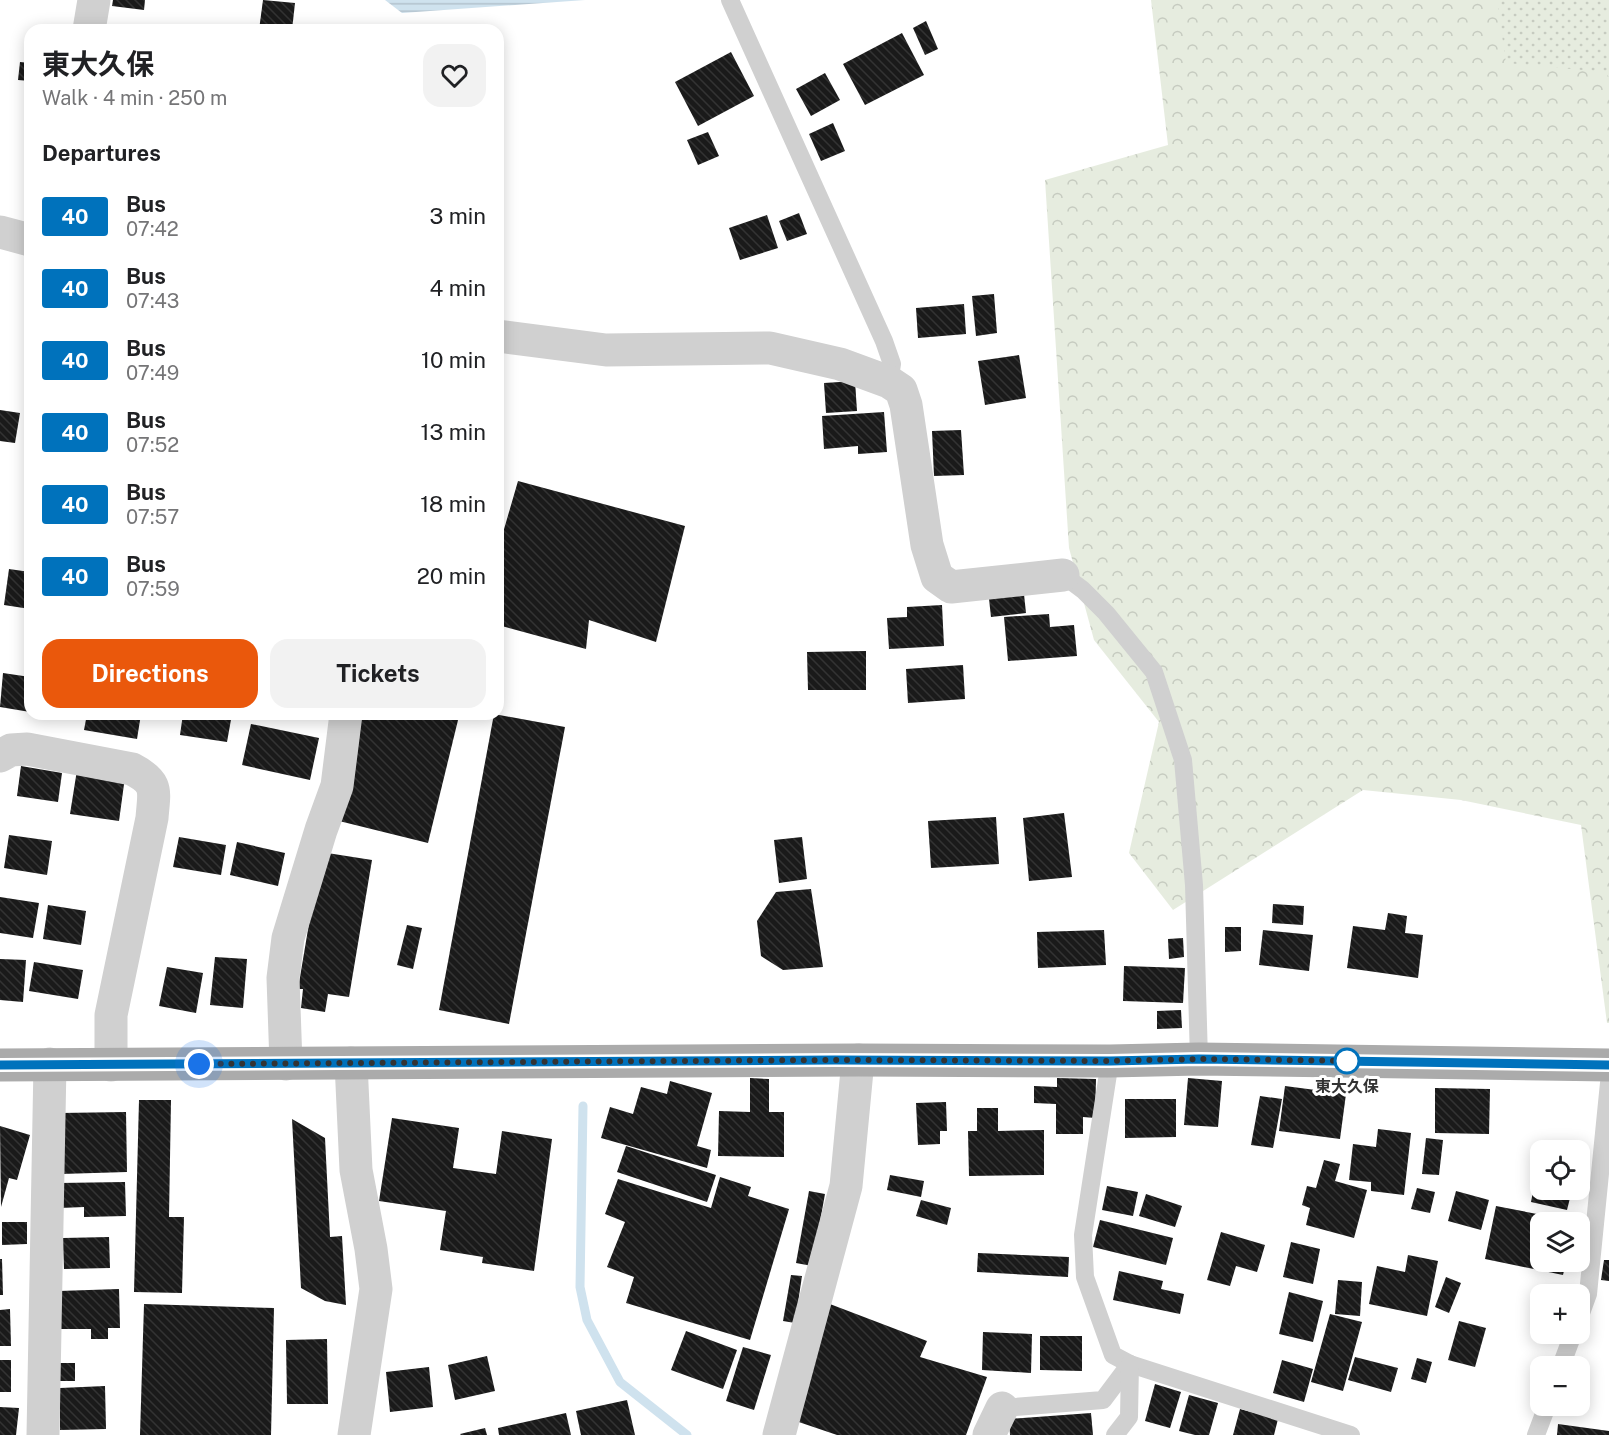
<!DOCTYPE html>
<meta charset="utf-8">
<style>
body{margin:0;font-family:"Public Sans","Noto Sans JP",sans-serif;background:#f2f2f2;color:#202124;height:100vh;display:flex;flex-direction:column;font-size:22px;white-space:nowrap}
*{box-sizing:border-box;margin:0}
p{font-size:20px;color:#757577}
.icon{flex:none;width:33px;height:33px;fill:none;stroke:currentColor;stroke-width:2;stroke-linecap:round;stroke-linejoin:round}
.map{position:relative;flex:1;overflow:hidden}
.side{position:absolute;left:24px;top:24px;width:480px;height:696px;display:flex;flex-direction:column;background:#fff;border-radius:18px;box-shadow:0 3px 15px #0003}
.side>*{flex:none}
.badge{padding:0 12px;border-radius:4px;font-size:21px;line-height:39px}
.controls{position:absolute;left:1530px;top:1140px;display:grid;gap:12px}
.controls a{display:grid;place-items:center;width:60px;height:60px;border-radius:12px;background:#fff;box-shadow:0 3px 15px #0003;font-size:30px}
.you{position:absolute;width:30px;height:30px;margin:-15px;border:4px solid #fff;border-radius:50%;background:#1a73e8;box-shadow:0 0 0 9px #1a73e833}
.map>.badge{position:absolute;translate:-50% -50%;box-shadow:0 0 0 3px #fff}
h2{padding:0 18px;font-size:22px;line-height:54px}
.round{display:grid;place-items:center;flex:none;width:63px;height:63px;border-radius:18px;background:#f2f2f2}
.headline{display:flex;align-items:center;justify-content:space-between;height:102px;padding:0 18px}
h1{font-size:28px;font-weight:700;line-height:45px}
.primary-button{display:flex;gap:12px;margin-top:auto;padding:12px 18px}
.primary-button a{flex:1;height:69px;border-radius:18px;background:#ea580c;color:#fff;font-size:24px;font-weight:700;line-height:69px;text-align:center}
.primary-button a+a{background:#f2f2f2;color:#202124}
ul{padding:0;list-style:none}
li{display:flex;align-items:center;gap:18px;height:72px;padding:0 18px}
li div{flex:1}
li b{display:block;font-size:22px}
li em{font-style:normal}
li .badge{min-width:66px;font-weight:700;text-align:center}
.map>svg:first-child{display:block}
.green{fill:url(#green-dots)}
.forest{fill:url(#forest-crowns)}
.water{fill:url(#water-rules)}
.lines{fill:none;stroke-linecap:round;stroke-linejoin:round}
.stream{stroke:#cfe2ee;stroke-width:9}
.building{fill:url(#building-back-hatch)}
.service{stroke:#d0d0d0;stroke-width:18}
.minor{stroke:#d0d0d0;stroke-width:33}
.primary{stroke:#ababab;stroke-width:33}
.line-casing{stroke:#fff;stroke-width:14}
.line{stroke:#0072bc;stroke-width:9}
.walk{stroke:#333;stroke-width:6;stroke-dasharray:0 10.8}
.stop-dot{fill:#fff;stroke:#0072bc;stroke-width:3}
.labels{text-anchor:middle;stroke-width:6;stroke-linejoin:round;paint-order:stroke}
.stop-label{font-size:16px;font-weight:bold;fill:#333;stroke:#fff}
</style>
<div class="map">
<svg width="1609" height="1435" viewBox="0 0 1609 1435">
<defs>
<pattern id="green-dots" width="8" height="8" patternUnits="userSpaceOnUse" patternTransform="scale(1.5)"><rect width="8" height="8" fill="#e6ecdf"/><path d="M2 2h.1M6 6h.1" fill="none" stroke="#c6cbc0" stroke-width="1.8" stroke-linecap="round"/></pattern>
<pattern id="forest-crowns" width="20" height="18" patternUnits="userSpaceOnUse" patternTransform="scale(1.5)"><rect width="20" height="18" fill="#e6ecdf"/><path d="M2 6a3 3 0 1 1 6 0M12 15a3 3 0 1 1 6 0" fill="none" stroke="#c6cbc0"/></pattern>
<pattern id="water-rules" width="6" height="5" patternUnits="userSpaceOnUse" patternTransform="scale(1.5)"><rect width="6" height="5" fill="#cfe2ee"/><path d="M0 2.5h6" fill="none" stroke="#b2c2cd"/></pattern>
<pattern id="building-back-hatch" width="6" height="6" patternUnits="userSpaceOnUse" patternTransform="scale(1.5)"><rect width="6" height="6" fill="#1a1a1a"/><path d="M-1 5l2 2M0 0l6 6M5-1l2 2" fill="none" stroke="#333"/></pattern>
</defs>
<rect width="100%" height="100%" fill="#fff"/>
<polygon class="green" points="1401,0 1609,0 1609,133"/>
<polygon class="forest" points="1151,0 1497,0 1506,63 1605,72 1609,77 1609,1023 1607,1023 1581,825 1461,800 1363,790 1173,910 1129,853 1159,722 1094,640 1069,548 1045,180 1168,145"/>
<polygon class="water" points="385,0 585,0 402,13"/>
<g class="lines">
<polyline class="stream" points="583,1106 580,1287 587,1320 620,1382 687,1435"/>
</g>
<g class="building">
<polygon points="113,0 145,0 144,10 112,6"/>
<polygon points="263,0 295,3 292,30 259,30"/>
<polygon points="926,21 938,49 925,55 913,28"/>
<polygon points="902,33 924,75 865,105 843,64"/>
<polygon points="731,52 754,96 698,126 675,82"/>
<polygon points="20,62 30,63 30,81 18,80"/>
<polygon points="825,73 840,100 811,116 796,89"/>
<polygon points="833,123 845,151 821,161 809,134"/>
<polygon points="708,132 719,156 698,165 687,140"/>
<polygon points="799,213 807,234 787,241 779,221"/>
<polygon points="767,215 778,248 740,260 729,228"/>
<polygon points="994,294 997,333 976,336 972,296"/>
<polygon points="964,304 966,334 918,338 916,308"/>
<polygon points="1019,355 1026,398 985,405 978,361"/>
<polygon points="855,381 857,411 826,413 824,383"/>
<polygon points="0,410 20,413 15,443 0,441"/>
<polygon points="884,412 887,452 858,454 858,446 824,449 822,416"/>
<polygon points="961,430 964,475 934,476 932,431"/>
<polygon points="518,481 685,526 656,642 589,620 586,649 498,625 498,550"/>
<polygon points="9,569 30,572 30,609 4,605"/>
<polygon points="1023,585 1026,613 991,617 988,590"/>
<polygon points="942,605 944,646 889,649 887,618 907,617 907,607"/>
<polygon points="1049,614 1050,627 1074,625 1077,656 1008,661 1004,617"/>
<polygon points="866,651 866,690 808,690 807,652"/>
<polygon points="963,665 965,699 908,703 906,669"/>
<polygon points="3,673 30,677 30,712 0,707"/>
<polygon points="87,714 141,714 137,739 84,730"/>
<polygon points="183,714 232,714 227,742 180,735"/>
<polygon points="268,714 298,714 297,719"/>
<polygon points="361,714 451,714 459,716 428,843 335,820"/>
<polygon points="494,714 565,727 509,1024 439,1010"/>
<polygon points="251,724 319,738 310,780 242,765"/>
<polygon points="21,766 62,773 58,802 17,796"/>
<polygon points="77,770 125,777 119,821 70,814"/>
<polygon points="1064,813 1072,877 1029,881 1023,818"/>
<polygon points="996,817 999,864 931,868 928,821"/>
<polygon points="9,835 52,841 47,875 4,868"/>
<polygon points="179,837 226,845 221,875 173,867"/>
<polygon points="802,837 807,879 779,883 774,840"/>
<polygon points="237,842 285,853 278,886 230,875"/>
<polygon points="321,852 372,860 349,997 328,994 325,1012 301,1008 303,989 298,989"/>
<polygon points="811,889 823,967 783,970 761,956 757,921 776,892"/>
<polygon points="0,897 39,903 33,938 0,933"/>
<polygon points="1273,904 1304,906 1303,925 1272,923"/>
<polygon points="48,905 86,911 81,945 43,939"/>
<polygon points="1388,913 1407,916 1405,933 1423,935 1418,978 1347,968 1353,926 1385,930"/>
<polygon points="407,925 422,928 413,969 397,965"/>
<polygon points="1225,927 1241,927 1241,951 1225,952"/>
<polygon points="1104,930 1106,965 1038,968 1037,932"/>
<polygon points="1263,930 1313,935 1309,971 1259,965"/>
<polygon points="1183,938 1184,957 1169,959 1168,939"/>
<polygon points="215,957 247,959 243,1008 210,1005"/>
<polygon points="0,959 26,960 23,1002 0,1000"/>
<polygon points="34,962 83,970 78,999 29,991"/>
<polygon points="1124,966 1185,968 1183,1003 1123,1001"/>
<polygon points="167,967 203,973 196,1013 159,1006"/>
<polygon points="1181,1010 1182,1028 1157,1029 1157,1011"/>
<polygon points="750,1078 769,1079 769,1112 784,1112 784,1157 718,1156 719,1111 750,1112"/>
<polygon points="1057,1078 1096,1079 1095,1118 1083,1117 1083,1134 1056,1134 1056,1104 1034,1103 1034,1086 1057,1087"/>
<polygon points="1188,1078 1222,1081 1218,1127 1184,1125"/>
<polygon points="670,1081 712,1093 697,1146 711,1150 707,1168 601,1138 610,1107 633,1114 641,1087 667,1094"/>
<polygon points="1285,1086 1346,1094 1340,1139 1279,1131"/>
<polygon points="1435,1088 1490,1089 1489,1134 1435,1133"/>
<polygon points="1260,1096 1282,1099 1273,1148 1251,1145"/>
<polygon points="1125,1099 1176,1099 1176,1137 1125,1138"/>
<polygon points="139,1100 171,1100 169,1217 184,1217 182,1293 134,1292"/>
<polygon points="946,1102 947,1131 940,1131 940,1144 918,1145 916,1103"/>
<polygon points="977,1108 998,1108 998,1131 1044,1130 1044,1175 969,1176 968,1131 977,1131"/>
<polygon points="126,1112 127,1172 61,1174 60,1113"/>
<polygon points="392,1118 459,1128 453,1168 496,1174 502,1131 552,1139 534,1271 482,1263 483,1257 440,1250 446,1211 379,1201"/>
<polygon points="292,1119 325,1138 330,1237 342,1236 346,1305 325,1301 301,1288"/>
<polygon points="0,1126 30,1135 17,1180 9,1178 1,1207"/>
<polygon points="1378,1129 1411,1133 1404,1195 1371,1191 1371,1182 1349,1180 1353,1144 1376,1147"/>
<polygon points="1426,1138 1443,1140 1439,1175 1422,1174"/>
<polygon points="1561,1145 1589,1148 1587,1167 1580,1166 1580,1150 1561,1150"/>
<polygon points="626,1146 716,1175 707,1202 617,1172"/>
<polygon points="1324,1160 1340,1164 1335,1181 1367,1190 1354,1238 1306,1225 1310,1208 1302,1205 1307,1186 1316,1188"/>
<polygon points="890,1175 924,1181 921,1197 887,1190"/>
<polygon points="720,1177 751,1187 748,1196 789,1209 750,1340 626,1303 634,1277 607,1267 625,1222 605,1214 618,1179 711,1208"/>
<polygon points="1535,1181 1540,1183 1540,1190 1572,1190 1567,1210 1531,1202"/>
<polygon points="125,1182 126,1216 84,1217 84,1207 60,1208 59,1183"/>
<polygon points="1107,1186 1138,1192 1133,1216 1102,1210"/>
<polygon points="1417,1188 1435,1192 1430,1213 1411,1209"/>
<polygon points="809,1191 825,1194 812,1266 796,1263"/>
<polygon points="1456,1191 1489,1200 1481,1230 1448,1221"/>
<polygon points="1146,1194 1182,1206 1175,1227 1139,1216"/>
<polygon points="921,1200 951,1208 947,1225 916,1216"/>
<polygon points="1496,1206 1573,1221 1540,1222 1540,1262 1566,1262 1563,1275 1485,1259"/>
<polygon points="1100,1220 1173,1238 1166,1265 1093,1247"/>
<polygon points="2,1222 27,1222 27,1244 2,1245"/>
<polygon points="1221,1232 1265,1245 1257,1272 1236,1266 1230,1286 1207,1280"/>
<polygon points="109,1237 110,1268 64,1269 63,1238"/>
<polygon points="1291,1242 1320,1249 1313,1284 1283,1277"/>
<polygon points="978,1253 1069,1257 1068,1277 977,1272"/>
<polygon points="1408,1255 1438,1261 1427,1316 1369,1304 1377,1266 1405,1272"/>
<polygon points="0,1259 2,1259 3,1295 0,1295"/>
<polygon points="1604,1260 1609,1260 1609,1281 1601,1280"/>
<polygon points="1119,1271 1163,1281 1161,1289 1184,1294 1180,1314 1113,1300"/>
<polygon points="791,1275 802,1276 795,1323 783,1321"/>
<polygon points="1446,1277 1461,1283 1449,1313 1435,1307"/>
<polygon points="1338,1280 1362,1282 1360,1316 1335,1314"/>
<polygon points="119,1289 120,1328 108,1328 108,1339 91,1339 91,1329 60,1329 59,1291"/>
<polygon points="1289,1292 1323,1301 1313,1342 1279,1334"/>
<polygon points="822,1301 927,1341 920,1357 987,1377 966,1435 837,1435 784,1417"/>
<polygon points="144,1304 274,1308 271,1435 140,1435"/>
<polygon points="10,1309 11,1346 0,1346 0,1310"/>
<polygon points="1330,1314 1362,1322 1343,1391 1311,1382"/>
<polygon points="1459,1321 1486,1328 1475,1367 1448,1360"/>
<polygon points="686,1331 737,1350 723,1389 671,1370"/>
<polygon points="983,1332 1032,1334 1031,1373 982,1370"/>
<polygon points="1040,1336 1082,1336 1082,1371 1040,1370"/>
<polygon points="327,1339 328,1404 287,1404 286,1340"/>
<polygon points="743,1347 771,1355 754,1410 726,1401"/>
<polygon points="487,1356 495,1391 455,1400 448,1365"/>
<polygon points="1355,1357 1398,1368 1391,1392 1348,1380"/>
<polygon points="1417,1358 1432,1362 1426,1383 1411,1379"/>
<rect x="0" y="1360" width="11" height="32"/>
<polygon points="1282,1360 1313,1369 1304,1402 1273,1393"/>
<polygon points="58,1363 75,1363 75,1381 59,1381"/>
<polygon points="429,1367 433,1407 390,1412 386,1372"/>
<polygon points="1155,1384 1181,1392 1170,1428 1145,1421"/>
<polygon points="105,1386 106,1429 60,1430 60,1388"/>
<polygon points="1189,1395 1218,1403 1209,1435 1195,1435 1179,1431"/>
<polygon points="627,1400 635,1435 581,1435 576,1411"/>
<polygon points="0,1407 19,1408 16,1435 0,1435"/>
<polygon points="1240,1409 1278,1419 1274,1435 1233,1435"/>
<polygon points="566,1413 571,1435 499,1435 498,1428"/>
<polygon points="1091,1413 1093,1435 1010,1435 1009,1419"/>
<polygon points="1558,1424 1609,1431 1609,1435 1557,1435"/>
<polygon points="485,1428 487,1435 461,1435 460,1434"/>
</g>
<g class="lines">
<g class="service">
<polyline points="730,0 884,341 892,364 889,382"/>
<polyline points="1063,575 1083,590 1106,613 1154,672 1183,760 1194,885 1199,1059"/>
<polyline points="1110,1061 1083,1235 1085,1277 1113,1355 1130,1364 1351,1435"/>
<polyline points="1580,1316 1588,1294 1609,1083"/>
<polyline points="1561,1366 1573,1334"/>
<polyline points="1002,1408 1103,1400 1130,1364"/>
<polyline points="1115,1435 1129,1417 1130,1364"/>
<polyline points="1536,1435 1547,1406"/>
</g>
<g class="minor">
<polyline points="89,30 94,0"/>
<polyline points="0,232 30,240"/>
<polyline points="498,336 606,350 770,348 840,364 889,382 901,390 906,405 927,545 937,577 951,587 1063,575"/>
<path d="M0,756L11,750L27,749L132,769C159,783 154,791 152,818L111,1015V1065"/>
<polyline points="351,1063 356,1170 371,1249 376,1289 354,1435"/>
<polyline points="286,1064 283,978 288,938 321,830 337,786 346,714"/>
<polyline points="43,1435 50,1064"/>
<polyline points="779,1435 846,1186 858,1060"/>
<polyline points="989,1435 1002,1408"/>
</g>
<polyline class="primary" points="0,1065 858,1060 1110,1061 1199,1059 1609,1065"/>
</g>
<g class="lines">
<defs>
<polyline id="line" points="0,1065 835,1060 1110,1061 1199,1059 1609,1065"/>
</defs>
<use href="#line" class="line-casing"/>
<use href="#line" class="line"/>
<polyline class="walk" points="199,1064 835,1060 1110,1061 1199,1059 1358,1061 1347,1061"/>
</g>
<circle class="stop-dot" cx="1347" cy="1061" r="12"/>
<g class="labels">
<g class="stop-label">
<text x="1347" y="1092">東大久保</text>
</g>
</g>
</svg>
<div class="controls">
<a><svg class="icon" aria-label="locate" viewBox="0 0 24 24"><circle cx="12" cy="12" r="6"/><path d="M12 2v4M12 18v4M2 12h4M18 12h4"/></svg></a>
<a><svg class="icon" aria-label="layers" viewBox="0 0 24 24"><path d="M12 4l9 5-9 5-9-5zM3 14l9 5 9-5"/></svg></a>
<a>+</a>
<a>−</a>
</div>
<div class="you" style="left:199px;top:1064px"></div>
<section class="side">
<div class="headline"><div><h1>東大久保</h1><p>Walk · 4 min · 250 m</p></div><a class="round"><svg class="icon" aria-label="heart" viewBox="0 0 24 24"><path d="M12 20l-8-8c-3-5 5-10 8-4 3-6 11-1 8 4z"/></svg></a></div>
<h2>Departures</h2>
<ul>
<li><span class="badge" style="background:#0072bc;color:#fff">40</span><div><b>Bus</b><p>07:42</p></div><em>3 min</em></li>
<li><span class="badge" style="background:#0072bc;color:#fff">40</span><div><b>Bus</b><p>07:43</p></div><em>4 min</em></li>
<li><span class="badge" style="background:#0072bc;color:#fff">40</span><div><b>Bus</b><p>07:49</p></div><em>10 min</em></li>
<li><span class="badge" style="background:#0072bc;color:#fff">40</span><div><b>Bus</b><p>07:52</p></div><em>13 min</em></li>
<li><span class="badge" style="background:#0072bc;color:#fff">40</span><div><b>Bus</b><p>07:57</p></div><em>18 min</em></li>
<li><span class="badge" style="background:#0072bc;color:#fff">40</span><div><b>Bus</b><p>07:59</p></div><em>20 min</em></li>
</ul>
<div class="primary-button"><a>Directions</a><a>Tickets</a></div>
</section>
</div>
